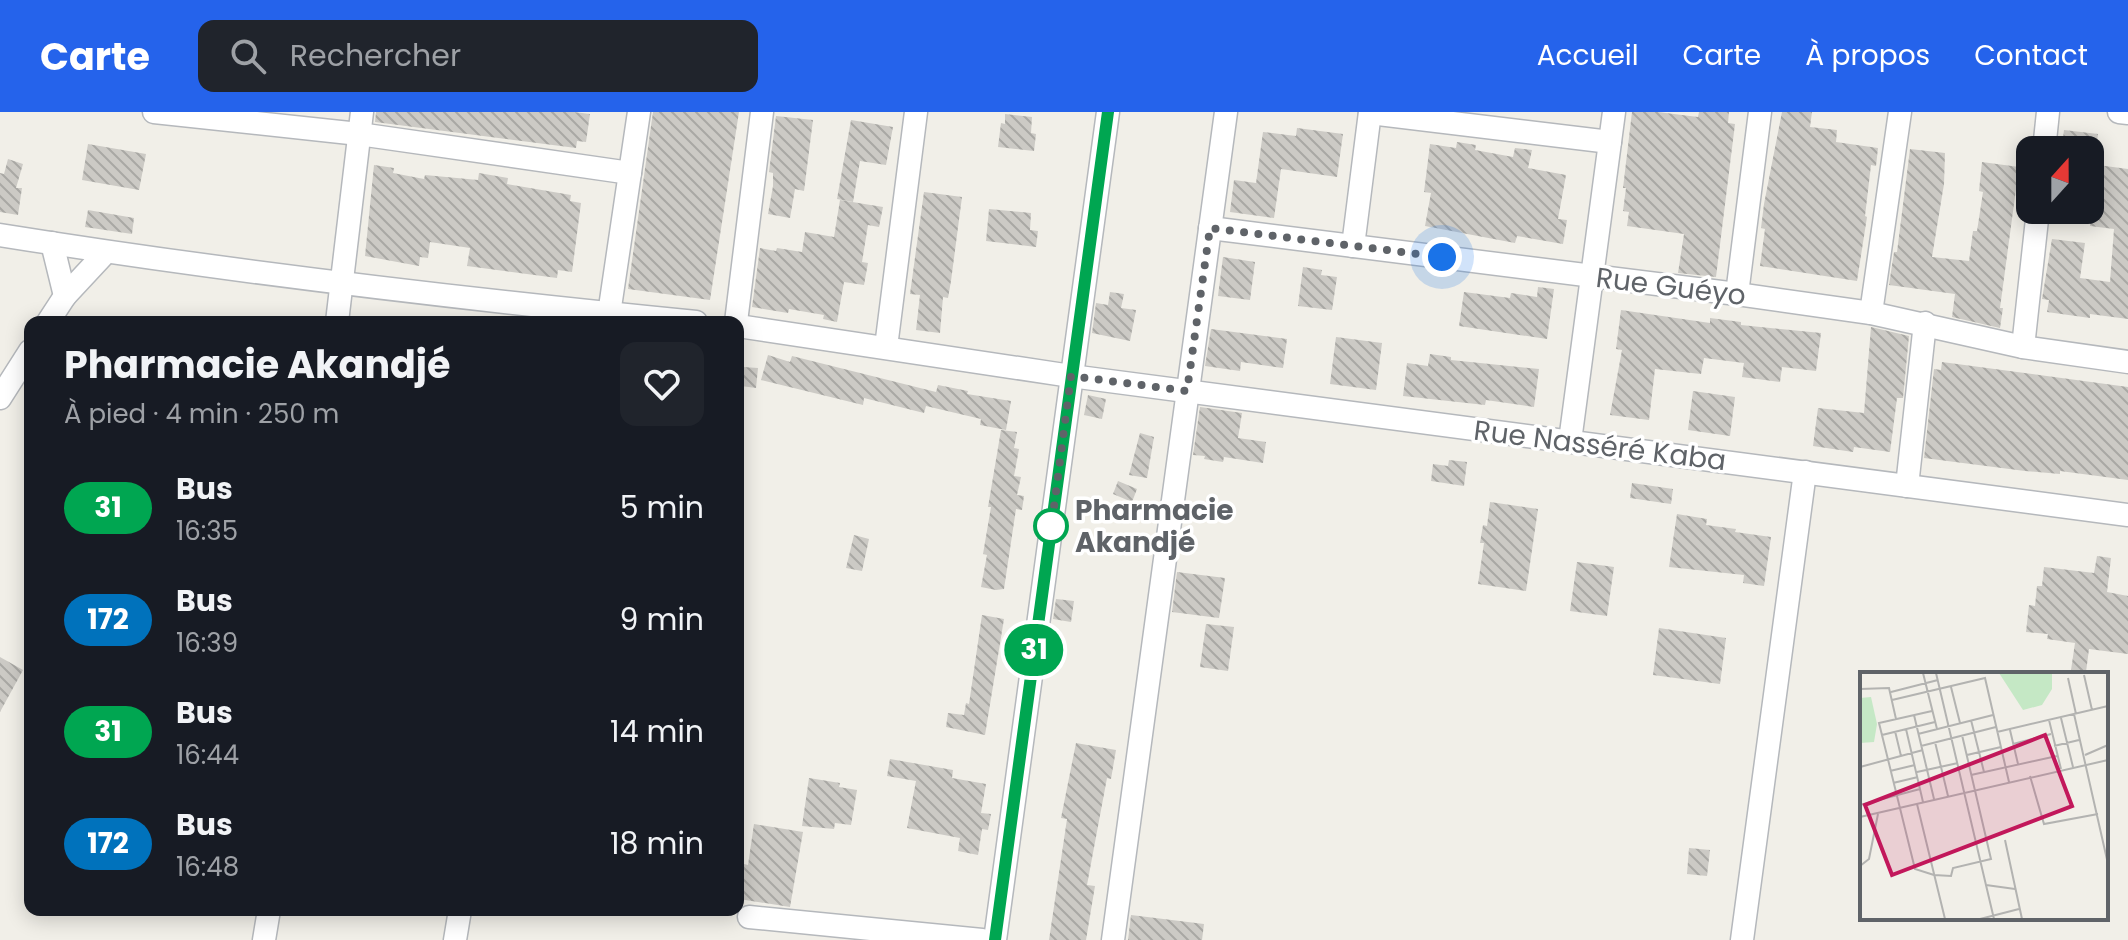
<!DOCTYPE html>
<html lang="fr">
<meta charset="utf-8">
<style>
body{margin:0;font-family:Poppins,sans-serif;background:#20242c;color:#f1f3f6;height:100vh;display:flex;flex-direction:column;font-size:30px;white-space:nowrap}
*{box-sizing:border-box;margin:0}
p{font-size:26px;color:#9ea1a6}
.icon{flex:none;width:44px;height:44px;fill:none;stroke:currentColor;stroke-width:2;stroke-linecap:round;stroke-linejoin:round}
.map{position:relative;flex:1;overflow:hidden}
.details{position:absolute;left:24px;top:204px;width:720px;height:600px;display:flex;flex-direction:column;background:#171b24;border-radius:16px;box-shadow:0 4px 20px #0003}
.details>*{flex:none}
.badge{padding:0 16px;border-radius:26px;font-size:28px;line-height:52px}
.needle{width:52px;rotate:21deg}
.buttons{position:absolute;left:2016px;top:24px;display:grid;gap:16px}
.buttons a{display:grid;place-items:center;width:88px;height:88px;border-radius:16px;background:#171b24;box-shadow:0 4px 20px #0003;font-size:40px}
.you{position:absolute;width:40px;height:40px;margin:-20px;border:6px solid #fff;border-radius:50%;background:#1a73e8;box-shadow:0 0 0 12px #1a73e833}
.map>.badge{position:absolute;translate:-50% -50%;box-shadow:0 0 0 4px #fff}
.round{display:grid;place-items:center;flex:none;width:84px;height:84px;border-radius:16px;background:#20242c}
.overview{display:flex;align-items:center;justify-content:space-between;height:136px;padding:0 40px}
h1{font-size:38px;font-weight:700;line-height:60px}
ul{padding:0;list-style:none}
li{display:flex;align-items:center;gap:24px;height:112px;padding:0 40px}
li div{flex:1}
li b{display:block;font-size:30px}
li em{font-style:normal}
li .badge{min-width:88px;font-weight:700;text-align:center}
header{display:flex;align-items:center;gap:48px;box-sizing:border-box;height:112px;padding:0 40px;background:#2563eb;color:#fff}
header strong{font-size:38px}
nav{display:flex;gap:44px;margin-inline-start:auto;font-size:28px}
.search{width:560px;height:72px;background:#20242c;display:flex;align-items:center;gap:20px;box-sizing:border-box;padding:0 28px;border-radius:16px;color:#9ea1a6;font-size:30px}
.map>svg:first-child{display:block}
.building{fill:url(#building-back-hatch)}
.lines{fill:none;stroke-linecap:round;stroke-linejoin:round}
.minor-casing{stroke:#b5b8bc;stroke-width:25}
.minor{stroke:#fff;stroke-width:22}
.line-casing{stroke:#fff;stroke-width:18}
.line{stroke:#00a651;stroke-width:12}
.walk{stroke:#5f6368;stroke-width:8;stroke-dasharray:0 14.4}
.stop-dot{fill:#fff;stroke:#00a651;stroke-width:4}
.labels{text-anchor:middle;stroke-width:7;stroke-linejoin:round;paint-order:stroke}
.street-label{font-size:28px;fill:#5f6368;stroke:#fff}
.stop-label{font-size:28px;font-weight:bold;fill:#5f6368;stroke:#fff;text-anchor:start}
.inset-road{fill:none;stroke:#b3b3b1;stroke-width:2}
.view{fill:#c2185b;fill-opacity:0.15;stroke:#c2185b;stroke-width:4}
.inset-edge{fill:none;stroke:#5f6368;stroke-width:4}
</style>
<header>
<strong>Carte</strong>
<div class="search"><svg class="icon" aria-label="search" viewBox="0 0 24 24"><circle cx="10" cy="10" r="6"/><path d="M15 15l6 6"/></svg>Rechercher</div>
<nav><a>Accueil</a><a>Carte</a><a>À propos</a><a>Contact</a></nav>
</header>
<div class="map">
<svg width="2128" height="828" viewBox="0 0 2128 828">
<defs>
<pattern id="building-back-hatch" width="6" height="6" patternUnits="userSpaceOnUse" patternTransform="scale(2)"><rect width="6" height="6" fill="#cccac5"/><path d="M-1 5l2 2M0 0l6 6M5-1l2 2" fill="none" stroke="#a9a8a4"/></pattern>
</defs>
<rect width="100%" height="100%" fill="#f1efe8"/>
<g class="building">
<polygon points="376,0 574,0 590,2 586,30 577,29 576,36 375,10"/>
<polygon points="653,0 739,0 710,188 628,177"/>
<polygon points="1632,0 1658,0 1698,5 1699,0 1729,0 1728,11 1735,12 1716,165 1678,161 1684,122 1627,114 1629,100 1623,99 1626,76 1623,76"/>
<polygon points="1782,0 1812,0 1810,15 1837,18 1836,30 1878,36 1876,54 1871,53 1865,104 1867,105 1857,169 1760,154 1765,117 1761,116 1764,92"/>
<polygon points="1005,2 1032,5 1031,21 1036,22 1034,39 998,35 1001,11 1005,12"/>
<polygon points="776,4 813,8 804,79 795,77 790,106 768,102 773,74 773,61 769,60"/>
<polygon points="851,8 893,15 886,53 860,49 853,90 837,87"/>
<polygon points="1297,16 1343,22 1337,65 1281,57 1274,106 1230,100 1234,68 1256,71 1263,20 1296,24"/>
<polygon points="2064,18 2098,22 2096,38 2067,38 2067,35 2062,34"/>
<polygon points="1457,30 1476,33 1475,38 1513,45 1515,36 1532,38 1528,56 1566,63 1558,107 1567,108 1563,132 1517,124 1515,131 1425,114 1431,81 1424,80 1430,32 1456,36"/>
<polygon points="88,32 146,42 139,78 82,68"/>
<polygon points="1910,37 1945,41 1944,72 1932,145 1969,149 1973,119 1977,119 1983,80 1979,79 1982,50 2019,55 2000,196 2003,196 2000,216 1952,205 1955,182 1889,173 1894,140 1897,140"/>
<polygon points="8,47 23,52 16,76 22,76 18,103 0,100 0,61 4,62"/>
<polygon points="2090,52 2128,57 2128,207 2090,202 2090,206 2047,200 2049,188 2042,187 2052,127 2085,131 2080,166 2110,170 2114,117 2090,114"/>
<polygon points="374,53 394,56 393,61 424,67 425,63 478,68 479,61 508,66 507,72 571,83 570,89 581,91 572,160 558,158 557,166 467,154 470,136 430,130 428,146 420,145 419,154 365,144"/>
<polygon points="924,80 962,85 951,169 948,186 943,185 940,221 916,218 920,183 910,182"/>
<polygon points="840,88 883,95 879,115 868,113 862,150 868,151 864,173 844,170 837,210 823,207 824,203 789,197 788,201 752,195 760,136 776,139 777,136 802,140 805,120 834,125"/>
<polygon points="989,97 1031,101 1030,118 1038,119 1036,135 986,129"/>
<polygon points="88,98 134,106 132,122 85,115"/>
<polygon points="1223,145 1255,150 1250,188 1218,184"/>
<polygon points="1303,155 1322,158 1321,163 1337,165 1332,198 1298,194"/>
<polygon points="1538,175 1554,177 1547,227 1459,214 1464,180 1510,186 1511,181 1537,185"/>
<polygon points="1110,180 1124,182 1121,196 1136,198 1130,229 1092,221 1096,191 1108,193"/>
<polygon points="1621,198 1710,211 1710,206 1741,210 1741,213 1821,221 1816,259 1782,255 1780,270 1742,265 1744,251 1704,246 1701,262 1655,257 1649,308 1610,303 1622,238 1616,237"/>
<polygon points="1871,215 1909,224 1903,286 1897,286 1890,340 1854,335 1853,340 1813,334 1818,296 1864,301"/>
<polygon points="1211,217 1287,227 1283,256 1241,250 1240,259 1205,254"/>
<polygon points="1336,225 1382,231 1376,278 1330,272"/>
<polygon points="1430,242 1451,245 1451,248 1539,257 1534,295 1486,288 1485,293 1403,284 1407,251 1428,254"/>
<polygon points="768,243 790,250 792,244 936,280 938,273 968,279 967,282 1011,289 1006,318 980,313 981,307 926,294 924,301 864,286 863,293 761,268"/>
<polygon points="1942,250 2128,275 2128,368 2060,359 2060,362 2025,359 1924,346 1934,257 1941,258"/>
<polygon points="743,255 758,256 756,276 741,274"/>
<polygon points="1693,279 1735,285 1730,324 1688,318"/>
<polygon points="1088,283 1106,287 1102,307 1084,303"/>
<polygon points="1200,295 1242,301 1238,326 1266,330 1263,351 1224,345 1223,350 1204,347 1205,344 1193,343"/>
<polygon points="1001,318 1017,320 1014,336 1019,337 1014,364 1021,365 1017,383 1024,384 1022,398 1016,397 1004,477 996,478 981,475 987,443 983,442 991,395 988,395"/>
<polygon points="1140,321 1154,325 1147,366 1129,363"/>
<polygon points="1449,348 1467,350 1464,374 1431,369 1433,352 1448,354"/>
<polygon points="1118,369 1137,377 1132,390 1113,382"/>
<polygon points="1632,371 1673,377 1671,392 1630,386"/>
<polygon points="1490,390 1538,397 1526,479 1478,472 1484,431 1480,431 1483,413 1487,414"/>
<polygon points="1677,402 1707,407 1706,413 1736,417 1735,420 1771,425 1764,474 1743,471 1744,463 1669,455"/>
<polygon points="854,423 869,427 862,459 846,456"/>
<polygon points="2097,444 2111,446 2107,480 2128,484 2128,542 2089,537 2086,560 2071,558 2075,531 2047,527 2048,522 2026,520 2029,493 2035,494 2037,474 2042,474 2044,455 2094,461"/>
<polygon points="1577,450 1614,455 1607,504 1570,499"/>
<polygon points="1177,460 1225,466 1219,506 1172,500"/>
<polygon points="1056,487 1074,489 1071,510 1053,507"/>
<polygon points="982,503 1004,507 985,623 946,615 948,601 964,603 966,591 969,592"/>
<polygon points="1206,512 1234,515 1228,559 1200,555"/>
<polygon points="1659,516 1726,526 1720,572 1653,563"/>
<polygon points="0,545 23,558 0,600"/>
<polygon points="1076,631 1116,638 1111,667 1107,666 1087,773 1095,774 1086,828 1049,828 1067,707 1061,706"/>
<polygon points="890,647 953,658 952,666 986,672 981,701 991,702 988,718 982,717 978,743 958,739 960,726 907,716 916,669 887,664"/>
<polygon points="809,666 840,671 839,675 857,678 851,713 835,711 834,717 802,714"/>
<polygon points="754,712 803,720 790,795 739,787 744,752 748,753"/>
<polygon points="1689,736 1710,738 1707,764 1687,762"/>
<polygon points="1131,803 1204,812 1202,828 1128,828"/>
</g>
<g class="lines">
<defs>
<g id="minor">
<polyline points="154,0 359,22 630,61"/>
<polyline points="2119,0 2128,1"/>
<polyline points="1370,1 1610,30"/>
<polyline points="2044,38 2048,0"/>
<polyline points="1210,116 1737,182 1871,201 2023,235 2128,250"/>
<path d="M0,123C231,160 463,187 696,210"/>
<polyline points="52,131 65,184"/>
<polyline points="1353,134 1370,0"/>
<polyline points="1737,182 1760,0"/>
<polyline points="1871,201 1900,0"/>
<polyline points="609,202 639,0"/>
<polyline points="48,210 65,184 106,140"/>
<polyline points="337,210 362,0"/>
<polyline points="736,210 762,0"/>
<polyline points="738,214 1071,264 2128,403"/>
<polyline points="886,235 916,0"/>
<polyline points="2023,235 2038,98"/>
<polyline points="0,286 30,239"/>
<polyline points="1570,329 1614,0"/>
<polyline points="1907,374 1925,211"/>
<polyline points="749,805 982,828"/>
<polyline points="264,828 269,798"/>
<polyline points="455,828 460,798"/>
<polyline points="995,828 1108,0"/>
<polyline points="1113,828 1226,0"/>
<polyline points="1742,828 1805,360"/>
</g>
</defs>
<use href="#minor" class="minor-casing"/>
<use href="#minor" class="minor"/>
</g>
<g class="lines">
<defs>
<polyline id="line" points="995,828 1108,0"/>
</defs>
<use href="#line" class="line-casing"/>
<use href="#line" class="line"/>
<polyline class="walk" points="1051,414 1051,418 1071,264 1187,279 1210,116 1442,145"/>
</g>
<circle class="stop-dot" cx="1051" cy="414" r="16"/>
<g class="labels">
<g class="street-label">
<text transform="translate(1671 174) rotate(7)" y="10">Rue Guéyo</text>
<text transform="translate(1600 333) rotate(7)" y="10">Rue Nasséré Kaba</text>
</g>
<g class="stop-label">
<text x="1075" y="408">Pharmacie<tspan x="1075" dy="32">Akandjé</tspan></text>
</g>
</g>
<g transform="translate(1860 560)">
<rect width="248" height="248" fill="#f1efe8"/>
<path d="M11,25L17,52L14,70L0,71V26Z" fill="#c5e8c5"/>
<path d="M139,1H192V17L182,33L163,38Z" fill="#c5e8c5"/>
<path class="inset-road" d="M63,1L77,57M76,1L134,247M224,3L232,38M208,6L216,42M91,15L100,51M0,17L29,16L36,47M31,20L78,8M32,28L125,6L149,110M72,39L19,51L55,197L74,203M214,42L248,192M54,43L74,127M201,46L213,95M111,48L124,100M189,48L201,97M46,57L63,130M150,58L158,92M35,59L41,84M137,60L248,34M58,62L133,43M22,63L75,50M75,70L88,124M153,72L191,62M61,74L136,55M194,74L219,68M107,83L141,75M225,83L248,73M0,95L63,78M30,99L55,93M57,100L98,91M111,103L197,84M170,104L184,152L238,142M33,111L58,105M57,132L85,247M0,133L60,117M0,145L248,88M145,168L162,247M0,194L9,187L18,142M74,203L91,204L93,196L131,187L102,63M126,213L155,217M120,247L159,237"/>
<path class="view" d="M185,63L212,134L32,203L5,133Z"/>
<rect width="248" height="248" class="inset-edge"/>
</g>
</svg>
<div class="buttons">
<a><svg class="needle" viewBox="-14 -14 28 28"><path d="M0-13l5 13h-10z" fill="#e53935"/><path d="M0 13l5-13h-10z" fill="#9ea1a6"/></svg></a>
</div>
<div class="you" style="left:1442px;top:145px"></div>
<b class="badge" style="left:1034px;top:538px;background:#00a651;color:#fff">31</b>
<section class="details">
<div class="overview"><div><h1>Pharmacie Akandjé</h1><p>À pied · 4 min · 250 m</p></div><a class="round"><svg class="icon" aria-label="heart" viewBox="0 0 24 24"><path d="M12 20l-8-8c-3-5 5-10 8-4 3-6 11-1 8 4z"/></svg></a></div>
<ul>
<li><span class="badge" style="background:#00a651;color:#fff">31</span><div><b>Bus</b><p>16:35</p></div><em>5 min</em></li>
<li><span class="badge" style="background:#0072bc;color:#fff">172</span><div><b>Bus</b><p>16:39</p></div><em>9 min</em></li>
<li><span class="badge" style="background:#00a651;color:#fff">31</span><div><b>Bus</b><p>16:44</p></div><em>14 min</em></li>
<li><span class="badge" style="background:#0072bc;color:#fff">172</span><div><b>Bus</b><p>16:48</p></div><em>18 min</em></li>
</ul>
</section>
</div>
